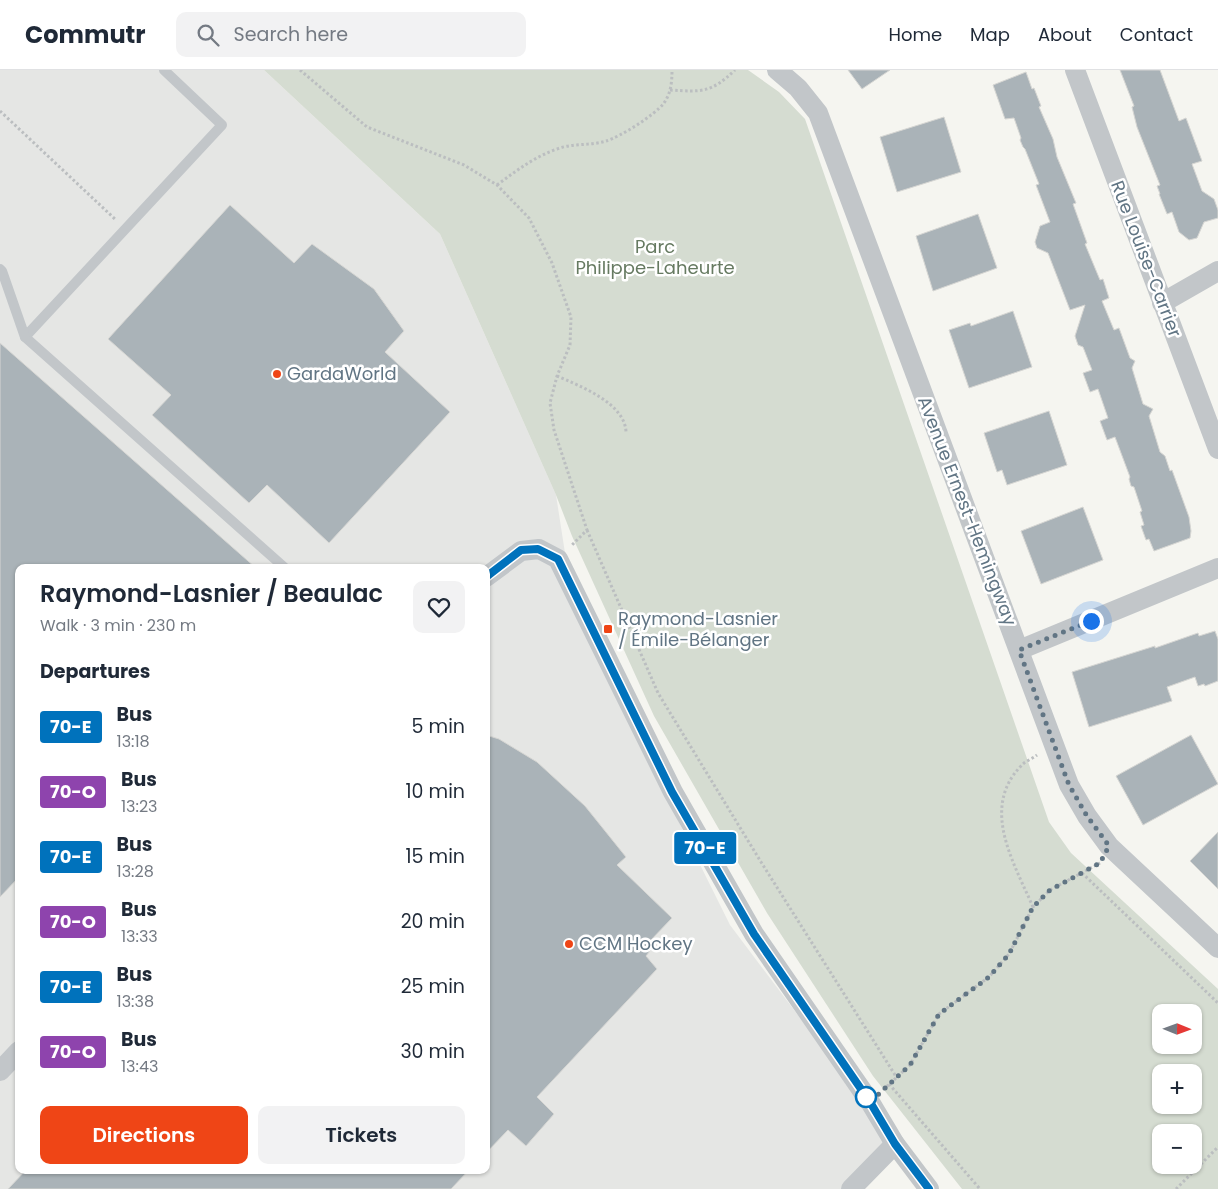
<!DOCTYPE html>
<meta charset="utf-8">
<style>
body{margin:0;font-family:Poppins,sans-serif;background:#f2f2f3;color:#1f2937;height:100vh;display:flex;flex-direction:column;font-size:19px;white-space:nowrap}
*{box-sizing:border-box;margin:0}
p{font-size:16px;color:#747a83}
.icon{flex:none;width:28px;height:28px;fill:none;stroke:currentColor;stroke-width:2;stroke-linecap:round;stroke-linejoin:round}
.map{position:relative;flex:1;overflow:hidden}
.drawer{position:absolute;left:15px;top:494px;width:475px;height:610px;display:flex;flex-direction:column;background:#fff;border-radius:10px;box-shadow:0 1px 4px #0004}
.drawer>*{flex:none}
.badge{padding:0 10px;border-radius:4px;font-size:18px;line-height:32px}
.needle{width:32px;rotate:91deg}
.controls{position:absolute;left:1152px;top:934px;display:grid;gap:10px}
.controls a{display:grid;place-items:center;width:50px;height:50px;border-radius:10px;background:#fff;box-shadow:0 1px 4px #0004;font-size:25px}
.you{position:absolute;width:25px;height:25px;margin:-12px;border:4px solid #fff;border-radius:50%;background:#1a73e8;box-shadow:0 0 0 8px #1a73e833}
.map>.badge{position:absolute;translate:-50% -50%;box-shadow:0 0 0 2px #fff}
h2{padding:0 25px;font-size:19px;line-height:45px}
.round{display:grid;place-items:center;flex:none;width:52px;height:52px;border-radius:10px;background:#f2f2f3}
.summary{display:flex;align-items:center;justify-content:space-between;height:85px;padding:0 25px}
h1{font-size:24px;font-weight:600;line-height:38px}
.button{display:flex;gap:10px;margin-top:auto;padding:10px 25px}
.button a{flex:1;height:58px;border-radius:10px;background:#ef4516;color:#fff;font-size:20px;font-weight:600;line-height:58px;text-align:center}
.button a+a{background:#f2f2f3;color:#1f2937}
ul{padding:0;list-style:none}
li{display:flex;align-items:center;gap:15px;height:65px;padding:0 25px}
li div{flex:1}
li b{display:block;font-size:19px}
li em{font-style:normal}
li .badge{min-width:55px;font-weight:700;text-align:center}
header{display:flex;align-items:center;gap:30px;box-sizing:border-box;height:70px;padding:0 25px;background:#fff;border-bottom:1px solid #e0e1e3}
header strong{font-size:24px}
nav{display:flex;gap:28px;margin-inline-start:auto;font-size:18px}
.search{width:350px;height:45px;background:#f2f2f3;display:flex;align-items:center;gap:12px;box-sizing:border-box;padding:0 18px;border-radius:10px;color:#747a83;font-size:19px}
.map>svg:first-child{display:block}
.built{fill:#e5e6e4;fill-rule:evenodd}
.green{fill:#d5dcd1;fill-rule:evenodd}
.building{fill:#aab3b8;stroke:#d6d6d3}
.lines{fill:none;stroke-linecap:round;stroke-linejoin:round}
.path{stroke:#bbbec0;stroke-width:3;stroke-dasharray:2.5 2.5;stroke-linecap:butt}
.lane{stroke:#c2c6c9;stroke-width:10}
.street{stroke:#c2c6c9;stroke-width:20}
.line-casing{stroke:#fff;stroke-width:11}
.line{stroke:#0072bc;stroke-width:8}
.walk{stroke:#617584;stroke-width:5;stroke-dasharray:0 9}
.poi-dot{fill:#ef4516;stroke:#fff;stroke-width:2}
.stop-dot{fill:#fff;stroke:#0072bc;stroke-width:2.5}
.labels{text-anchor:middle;stroke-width:5;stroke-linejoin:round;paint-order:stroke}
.park-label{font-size:18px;fill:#667a61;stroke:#fff}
.street-label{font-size:18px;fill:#617584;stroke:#fff}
.poi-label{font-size:18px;fill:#617584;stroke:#fff;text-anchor:start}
</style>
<header>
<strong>Commutr</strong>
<div class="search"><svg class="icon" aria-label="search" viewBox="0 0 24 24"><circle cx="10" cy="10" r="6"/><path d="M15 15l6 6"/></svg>Search here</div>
<nav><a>Home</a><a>Map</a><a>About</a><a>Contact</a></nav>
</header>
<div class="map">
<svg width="1218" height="1119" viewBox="0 0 1218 1119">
<rect width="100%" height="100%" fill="#f5f5f0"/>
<path class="built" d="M0,0H264L440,164L556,425L574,541L730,855L895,1074L848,1119H0ZM19,498H486V1100H19Z"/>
<path class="green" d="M264,0H748L779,22L805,49L1049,752L1071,783L1218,919V1119H962L873,1006L767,843L654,646L572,466L556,425L440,164ZM1161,942H1194V975H1161ZM1194,1002V1035H1161V1002ZM1194,1062V1095H1161V1062Z"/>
<g class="building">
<polygon points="848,0 890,0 862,19"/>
<polygon points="1120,0 1160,0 1179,51 1186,48 1202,91 1192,94 1202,121 1214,129 1218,140 1218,148 1204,152 1197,168 1189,170 1179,162 1172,142 1167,144 1159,124 1160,124 1157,116 1160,115 1137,57 1132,37 1134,36"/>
<polygon points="1026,2 1032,19 1034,18 1041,36 1039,37 1053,69 1057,87 1076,133 1073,134 1087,173 1085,174 1100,210 1103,209 1109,228 1102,231 1114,260 1119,258 1130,288 1135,291 1132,298 1143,334 1153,339 1149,346 1160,382 1165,386 1170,401 1172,400 1189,447 1191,461 1190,468 1154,481 1149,469 1146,470 1141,456 1144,455 1140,442 1142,441 1134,417 1131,416 1129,409 1130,407 1115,367 1107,370 1100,351 1108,348 1098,319 1090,322 1083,303 1092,300 1083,277 1078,275 1075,266 1085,235 1070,240 1048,183 1037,178 1035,172 1040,156 1050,152 1036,115 1039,114 1025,79 1023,77 1020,70 1021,68 1014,48 1005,49 993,15"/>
<polygon points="944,47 961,102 897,122 880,67"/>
<polygon points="230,135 294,193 312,174 374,219 404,261 385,282 450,342 329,473 267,415 249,433 152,345 171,325 108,269"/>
<polygon points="978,144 997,198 933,221 916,166"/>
<polygon points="1013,241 1032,297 969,318 949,260 970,253 971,256"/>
<polygon points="0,273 256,498 19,498 19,807 0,827"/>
<polygon points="1049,341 1067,395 1007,415 1002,400 997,402 984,363"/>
<polygon points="1083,437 1103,490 1041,514 1021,461"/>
<polygon points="1215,561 1218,569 1218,611 1205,616 1204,614 1198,616 1195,607 1167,617 1172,631 1089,657 1072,602 1155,576 1155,578 1198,563 1199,566"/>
<polygon points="486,665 499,669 537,692 585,736 626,787 617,795 672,848 650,871 653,877 646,886 657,899 537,1027 554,1044 526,1076 508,1060 486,1083"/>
<polygon points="1191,665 1218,714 1143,755 1116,706"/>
<polygon points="1218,762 1218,819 1190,791"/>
<polygon points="26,1100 469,1100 451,1119 8,1119"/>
</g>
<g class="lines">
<g class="path">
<polyline points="300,0 367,57 464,95 497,115 529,148 552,193 571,247 570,275 557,306 550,333 554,360 587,460 571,476"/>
<path d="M670,20C702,22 711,23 735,0"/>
<polyline points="0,41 116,150"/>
<path d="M497,115C516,101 534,87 557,79C572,73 590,76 606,71C620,67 655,45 664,33C671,23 672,12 672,0"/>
<path d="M557,306C580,316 625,333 626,362"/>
<polyline points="587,460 658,623 761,792 897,1008"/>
<polyline points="1082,803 1218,933"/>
<path d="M1033,837C1014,793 980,738 1021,696C1025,691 1032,689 1037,685"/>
<polyline points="889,1014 980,1119"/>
<polyline points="883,1020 910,995 939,944 989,907 1009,884 1033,837 1050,820 1100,793"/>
<polyline points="1176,1119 1218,1077"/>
</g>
<g class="lane">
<polyline points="164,0 222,55 25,267 285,498"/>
<polyline points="0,199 2,201 25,267"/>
</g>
<g class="street">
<polyline points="777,0 798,18 818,43 1069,715 1087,746 1109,776 1218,878"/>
<polyline points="1075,0 1218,379"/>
<polyline points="1162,233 1218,201"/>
<polyline points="486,507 521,481 539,479 558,489 673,722 754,864 870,1032 895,1074 929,1119"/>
<polyline points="1019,580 1218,498"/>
<polyline points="0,1001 19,981"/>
<polyline points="851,1119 895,1074"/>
</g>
</g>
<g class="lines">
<defs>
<polyline id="line" points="486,507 521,480 538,479 558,489 672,722 754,864 870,1032 895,1074 929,1119"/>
</defs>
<use href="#line" class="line-casing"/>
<use href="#line" class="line"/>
<polyline class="walk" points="866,1027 870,1032 910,995 939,944 989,907 1009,884 1033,837 1050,820 1100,793 1109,776 1087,746 1069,715 1019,580 1091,551"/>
</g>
<g class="poi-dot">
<circle cx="277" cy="304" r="5"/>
<rect x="603" y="554" width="10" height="10" rx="2.5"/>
<circle cx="569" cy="874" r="5"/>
</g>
<circle class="stop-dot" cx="866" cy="1027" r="10"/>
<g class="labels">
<g class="park-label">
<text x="655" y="183">Parc<tspan x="655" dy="21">Philippe-Laheurte</tspan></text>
</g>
<g class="street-label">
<text transform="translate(1146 189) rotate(69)" y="6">Rue Louise-Carrier</text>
<text transform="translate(967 441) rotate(69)" y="6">Avenue Ernest-Hemingway</text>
</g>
<g class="poi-label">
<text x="287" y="310">GardaWorld</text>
<text x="618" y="555">Raymond-Lasnier<tspan x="618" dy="21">/ Émile-Bélanger</tspan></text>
<text x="579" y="880">CCM Hockey</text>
</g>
</g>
</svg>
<div class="controls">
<a><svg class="needle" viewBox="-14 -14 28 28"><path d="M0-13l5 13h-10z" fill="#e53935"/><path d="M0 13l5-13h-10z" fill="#747a83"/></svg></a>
<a>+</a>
<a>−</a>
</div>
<div class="you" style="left:1091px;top:551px"></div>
<b class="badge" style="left:705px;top:778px;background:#0072bc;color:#fff">70-E</b>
<section class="drawer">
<div class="summary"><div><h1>Raymond-Lasnier / Beaulac</h1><p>Walk · 3 min · 230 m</p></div><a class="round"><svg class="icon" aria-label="heart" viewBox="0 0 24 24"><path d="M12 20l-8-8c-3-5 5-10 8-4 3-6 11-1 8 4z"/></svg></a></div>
<h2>Departures</h2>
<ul>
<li><span class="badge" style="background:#0072bc;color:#fff">70-E</span><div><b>Bus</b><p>13:18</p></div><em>5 min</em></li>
<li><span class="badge" style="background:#8e44ad;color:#fff">70-O</span><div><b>Bus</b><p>13:23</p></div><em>10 min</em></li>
<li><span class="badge" style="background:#0072bc;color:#fff">70-E</span><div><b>Bus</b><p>13:28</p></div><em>15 min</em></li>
<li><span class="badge" style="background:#8e44ad;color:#fff">70-O</span><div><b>Bus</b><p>13:33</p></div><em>20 min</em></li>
<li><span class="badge" style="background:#0072bc;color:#fff">70-E</span><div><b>Bus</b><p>13:38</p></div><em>25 min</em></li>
<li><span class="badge" style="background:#8e44ad;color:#fff">70-O</span><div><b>Bus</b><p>13:43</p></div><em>30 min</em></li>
</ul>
<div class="button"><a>Directions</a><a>Tickets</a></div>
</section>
</div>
